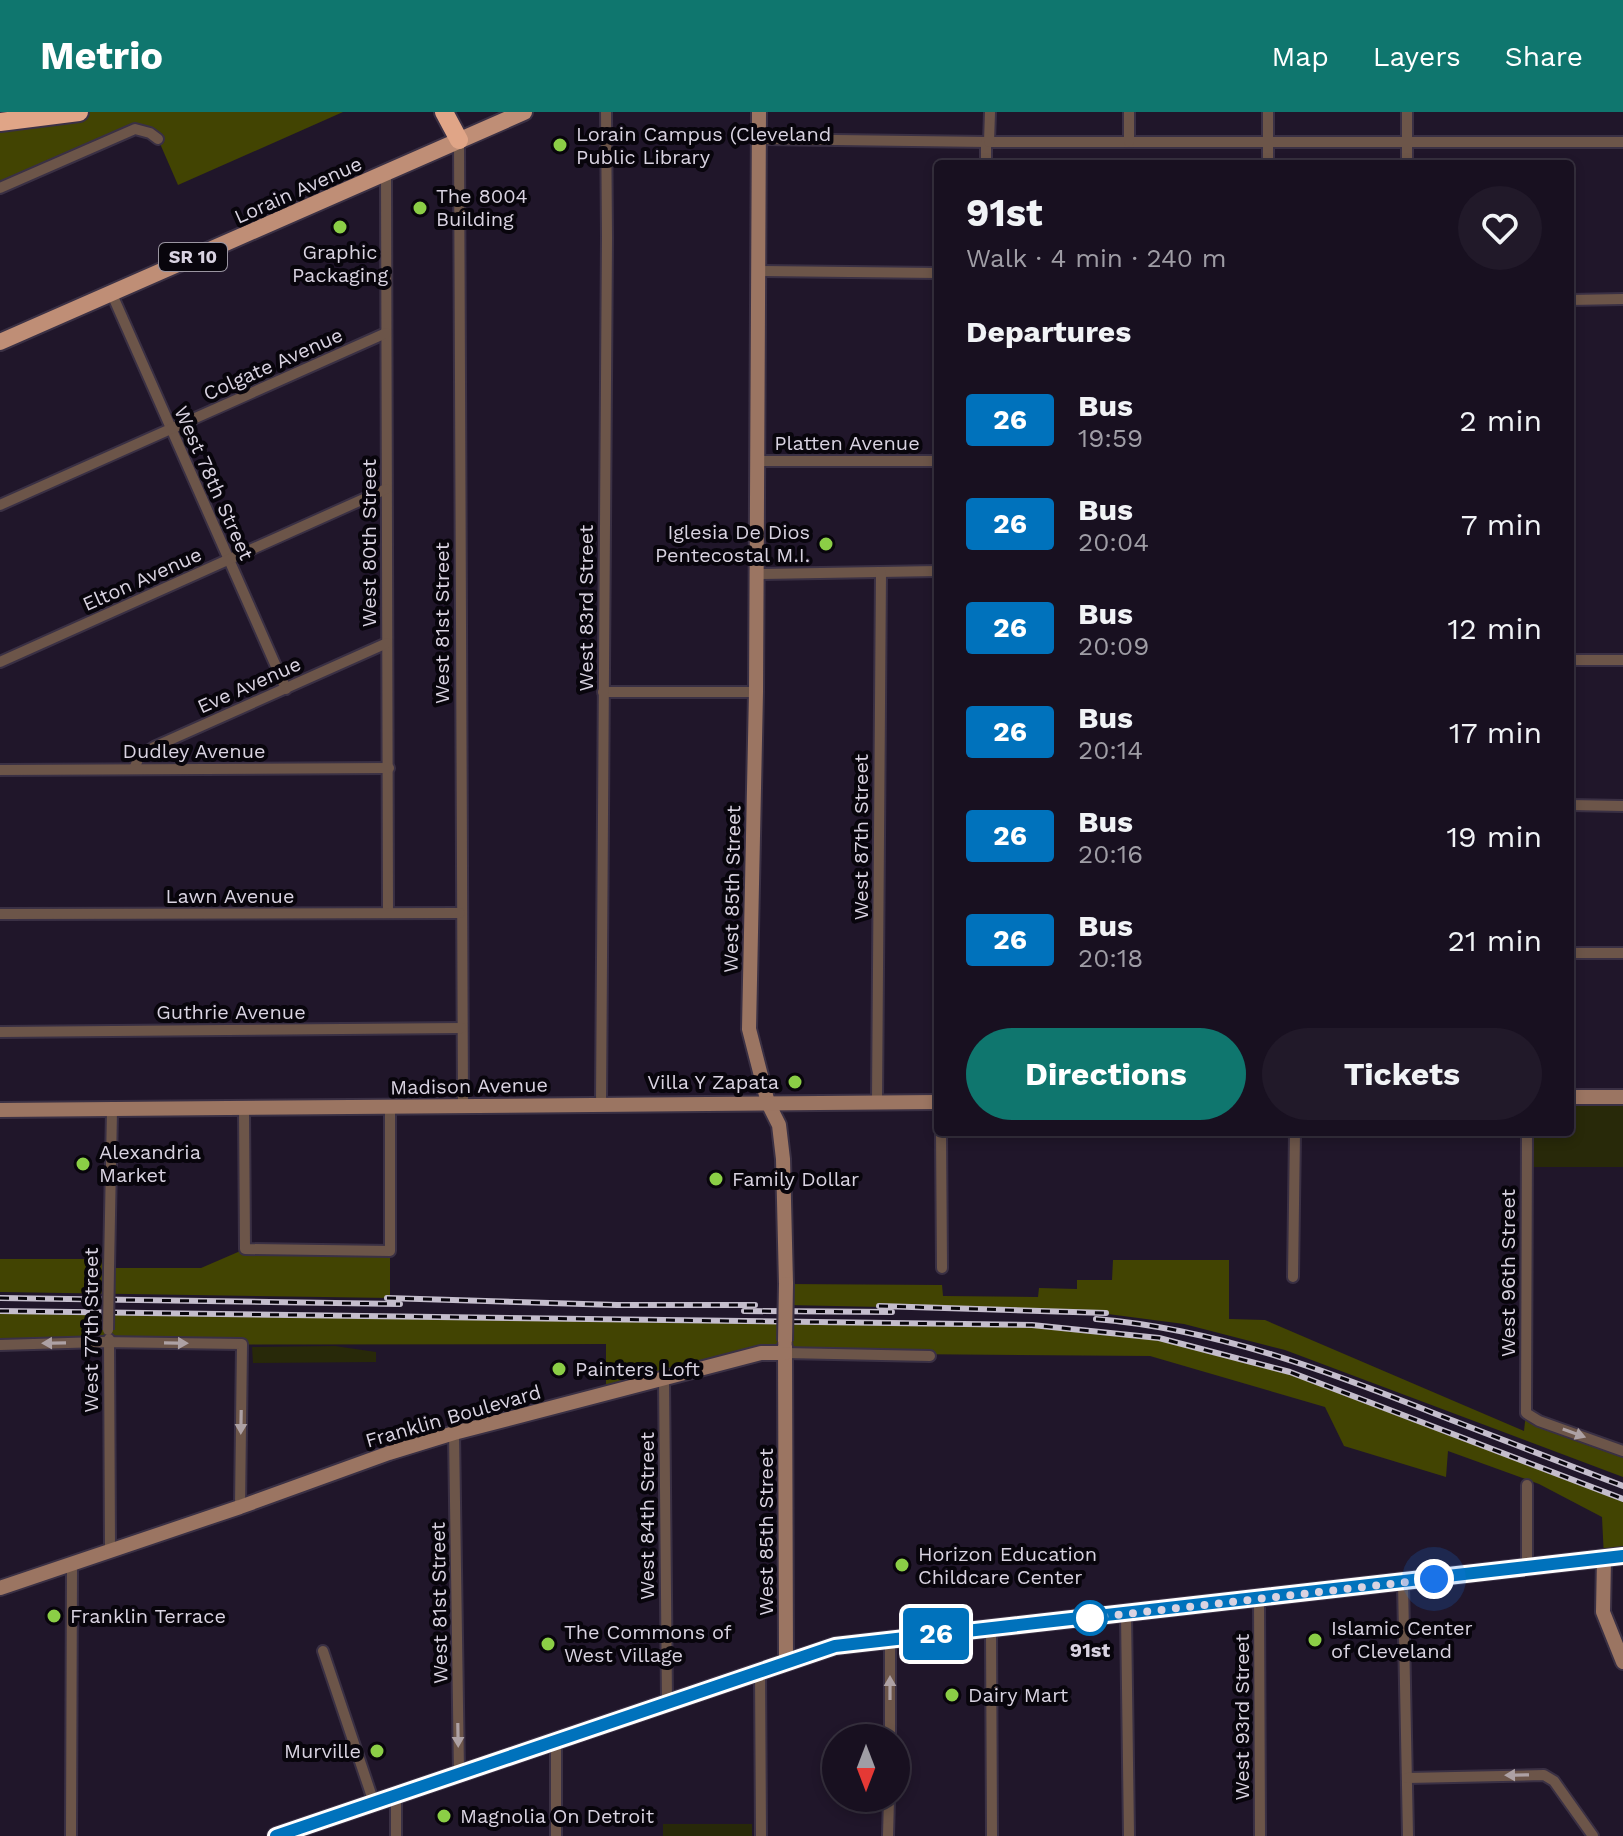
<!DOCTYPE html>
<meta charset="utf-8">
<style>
body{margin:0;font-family:"Work Sans",sans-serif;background:#211929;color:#f1f3f6;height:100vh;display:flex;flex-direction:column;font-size:30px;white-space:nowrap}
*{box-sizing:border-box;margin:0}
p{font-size:26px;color:#9f9da5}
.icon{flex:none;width:44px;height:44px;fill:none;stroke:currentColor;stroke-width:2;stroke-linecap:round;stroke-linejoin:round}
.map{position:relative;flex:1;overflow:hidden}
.panel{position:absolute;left:934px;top:48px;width:640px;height:976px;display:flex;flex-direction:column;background:#181020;border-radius:8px;box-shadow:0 4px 12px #0003,0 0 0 2px #36303e}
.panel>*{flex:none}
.badge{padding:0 16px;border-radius:6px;font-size:28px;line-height:52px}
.needle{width:52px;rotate:180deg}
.controls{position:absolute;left:822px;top:1612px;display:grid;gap:16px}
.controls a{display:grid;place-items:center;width:88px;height:88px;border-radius:50%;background:#181020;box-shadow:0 4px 12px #0003,0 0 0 2px #36303e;font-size:40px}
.you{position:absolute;width:40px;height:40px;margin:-20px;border:6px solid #fff;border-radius:50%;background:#1a73e8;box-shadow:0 0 0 12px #1a73e833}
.map>.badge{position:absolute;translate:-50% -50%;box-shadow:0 0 0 4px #fff}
h2{padding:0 32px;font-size:30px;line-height:72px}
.round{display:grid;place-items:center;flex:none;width:84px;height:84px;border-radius:42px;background:#211929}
.summary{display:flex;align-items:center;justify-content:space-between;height:136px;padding:0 32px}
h1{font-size:38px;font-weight:700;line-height:60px}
.button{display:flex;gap:16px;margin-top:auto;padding:16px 32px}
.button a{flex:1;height:92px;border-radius:48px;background:#0f766e;color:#fff;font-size:32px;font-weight:700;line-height:92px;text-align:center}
.button a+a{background:#211929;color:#f1f3f6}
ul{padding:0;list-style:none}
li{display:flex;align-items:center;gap:24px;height:104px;padding:0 32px}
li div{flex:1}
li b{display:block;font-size:30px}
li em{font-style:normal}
li .badge{min-width:88px;font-weight:700;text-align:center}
header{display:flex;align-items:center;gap:48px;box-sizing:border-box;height:112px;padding:0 40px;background:#0f766e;color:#fff}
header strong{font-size:38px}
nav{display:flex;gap:44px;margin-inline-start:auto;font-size:28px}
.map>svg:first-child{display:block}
.green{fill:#282909}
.forest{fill:#424402}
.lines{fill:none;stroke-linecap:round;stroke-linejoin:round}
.street-casing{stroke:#3a3044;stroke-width:14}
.secondary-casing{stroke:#3a3044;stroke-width:18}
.primary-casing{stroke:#3a3044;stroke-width:20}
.highway-casing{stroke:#3a3044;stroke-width:22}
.street{stroke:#6c5549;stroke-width:10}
.secondary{stroke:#9b7562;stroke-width:14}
.primary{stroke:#bf8e76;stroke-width:16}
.highway{stroke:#e0a587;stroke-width:18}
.rail-casing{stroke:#c4bdcc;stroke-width:6}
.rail{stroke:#08050c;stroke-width:3;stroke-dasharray:9;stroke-linecap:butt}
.street-bridge-casing{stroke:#3a3044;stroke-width:14;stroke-linecap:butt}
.secondary-bridge-casing{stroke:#3a3044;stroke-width:18;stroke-linecap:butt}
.street-bridge{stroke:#6c5549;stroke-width:10}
.secondary-bridge{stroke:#9b7562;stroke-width:14}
.oneway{fill:#ada1a4}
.line-casing{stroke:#fff;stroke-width:18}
.line{stroke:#0072bc;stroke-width:12}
.walk{stroke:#d9d3e1;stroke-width:8;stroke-dasharray:0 14.4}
.poi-dot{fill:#8bce46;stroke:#08050c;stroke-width:3}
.stop-dot{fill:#fff;stroke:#0072bc;stroke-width:4}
.labels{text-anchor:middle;stroke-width:8;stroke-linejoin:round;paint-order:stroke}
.shield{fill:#08050c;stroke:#9a95a1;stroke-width:2}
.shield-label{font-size:18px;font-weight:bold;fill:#d9d3e1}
.poi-label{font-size:20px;fill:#d9d3e1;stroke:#08050c;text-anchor:start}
.street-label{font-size:20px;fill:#d9d3e1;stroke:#08050c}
.stop-label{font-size:20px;font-weight:bold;fill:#d9d3e1;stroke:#08050c}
</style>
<header>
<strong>Metrio</strong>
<nav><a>Map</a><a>Layers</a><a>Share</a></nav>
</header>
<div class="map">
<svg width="1623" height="1724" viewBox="0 0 1623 1724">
<rect width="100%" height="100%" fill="#20162a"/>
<g class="green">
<polygon points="1570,985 1623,985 1623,1055 1527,1055 1527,1020 1570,1020"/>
<polygon points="335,1234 376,1240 376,1250 253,1251 252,1235"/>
<rect x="663" y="1712" width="89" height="12"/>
</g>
<g class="forest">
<polygon points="79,0 343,0 178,73 158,27 135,17 0,76 0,10"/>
<polygon points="245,1137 390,1139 390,1186 0,1180 0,1147 109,1147 110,1156 201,1156"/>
<polygon points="1113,1148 1229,1148 1229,1207 1265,1208 1524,1319 1526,1301 1623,1339 1623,1365 1285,1238 1184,1212 1085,1199 786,1193 786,1172 942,1173 943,1184 1038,1185 1039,1176 1077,1177 1077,1168 1112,1168"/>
<polygon points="0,1199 1032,1213 1159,1226 1290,1260 1623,1387 1623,1444 1604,1446 1602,1405 1539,1372 1448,1339 1446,1365 1344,1334 1325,1295 1150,1244 785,1241 606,1282 606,1232 0,1233"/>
</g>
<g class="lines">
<defs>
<g id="street">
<polyline points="759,27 986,30 1623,30"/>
<polyline points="459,28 463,994"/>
<polyline points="986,30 986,52"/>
<polyline points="989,30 990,0"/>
<polyline points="1129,30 1129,0"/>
<polyline points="1268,52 1268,0"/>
<polyline points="1407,52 1407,0"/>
<polyline points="386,61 388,801"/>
<polyline points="0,76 135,17 150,21 158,27"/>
<polyline points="758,159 938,161"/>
<polyline points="111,180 286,577"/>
<polyline points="1570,188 1623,187"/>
<polyline points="756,349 938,349"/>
<polyline points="0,393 386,221"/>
<polyline points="756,462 938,459"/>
<polyline points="1570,548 1623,548"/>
<polyline points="0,550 386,377"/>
<polyline points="603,580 756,580"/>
<polyline points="134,657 139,645 154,635 387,531"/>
<polyline points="0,658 389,656"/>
<polyline points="1570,693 1623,694"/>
<polyline points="0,802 460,801"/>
<polyline points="1570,841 1623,841"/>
<polyline points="0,920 462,916"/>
<polyline points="877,990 881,460"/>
<polyline points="601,992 607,125 606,0"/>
<polyline points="244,995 245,1137 390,1139 390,994"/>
<polyline points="941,1020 942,1156"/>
<polyline points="1527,1020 1526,1301 1539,1309 1623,1339"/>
<polyline points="109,1156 112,998"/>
<polyline points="1293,1165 1295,1020"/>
<polyline points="109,1227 110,1437"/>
<polyline points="0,1233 101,1230 242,1232 240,1395"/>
<polyline points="785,1241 930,1244"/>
<polyline points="664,1267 667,1589"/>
<polyline points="454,1321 459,1661"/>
<polyline points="1527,1456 1527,1373"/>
<polyline points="1403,1471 1408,1724"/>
<polyline points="1259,1486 1260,1724"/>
<polyline points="1126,1502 1129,1724"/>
<polyline points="991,1516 992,1724"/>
<polyline points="323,1539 374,1691"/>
<polyline points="760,1558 761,1724"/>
<polyline points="890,1626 890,1526"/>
<polyline points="556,1628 556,1724"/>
<polyline points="1407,1666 1544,1663 1554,1669 1593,1724"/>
<polyline points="396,1683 396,1724"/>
<polyline points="71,1724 72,1451"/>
<polyline points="888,1724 889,1686"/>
</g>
<g id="secondary">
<polyline points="759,0 756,580 749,917 768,991 779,1013 783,1047 786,1172"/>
<polyline points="1570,985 1623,985"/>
<polyline points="0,998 938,990"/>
<polyline points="785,1234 786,1549"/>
<polyline points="1604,1446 1603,1500 1623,1550"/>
<polyline points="0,1476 240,1395 389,1341 454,1321 761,1241 785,1241"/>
</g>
<g id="primary">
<polyline points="0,230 524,0"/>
<polyline points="276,1724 835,1534 1623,1444"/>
</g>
<g id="highway">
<polyline points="444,0 459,28"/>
<polyline points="0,10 79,0"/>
</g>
</defs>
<use href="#street" class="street-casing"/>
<use href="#secondary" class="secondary-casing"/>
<use href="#primary" class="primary-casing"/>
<use href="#highway" class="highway-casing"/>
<use href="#street" class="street"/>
<use href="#secondary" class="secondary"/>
<use href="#primary" class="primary"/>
<use href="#highway" class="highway"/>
<defs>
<g id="rail">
<polyline points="0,1186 400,1192"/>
<polyline points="387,1186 617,1193 755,1193"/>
<polyline points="879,1194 1106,1201"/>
<polyline points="0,1199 1032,1213 1159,1226 1290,1260 1623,1387"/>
<polyline points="744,1199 892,1200"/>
<path d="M1096,1207C1217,1217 1328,1259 1441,1304C1501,1327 1562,1351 1623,1374"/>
</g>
</defs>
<use href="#rail" class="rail-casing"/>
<use href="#rail" class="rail"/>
<defs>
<polyline id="street-bridge" points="108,1218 109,1156"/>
<polyline id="secondary-bridge" points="785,1229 786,1172"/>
</defs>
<use href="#street-bridge" class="street-bridge-casing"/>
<use href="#secondary-bridge" class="secondary-bridge-casing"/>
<use href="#street-bridge" class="street-bridge"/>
<use href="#secondary-bridge" class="secondary-bridge"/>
</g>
<defs><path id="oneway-solid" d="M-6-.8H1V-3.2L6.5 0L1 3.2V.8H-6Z" transform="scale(2)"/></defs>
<g class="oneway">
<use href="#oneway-solid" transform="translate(54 1231) rotate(179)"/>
<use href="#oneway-solid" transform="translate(176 1231) rotate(1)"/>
<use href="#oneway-solid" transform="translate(241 1310) rotate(91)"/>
<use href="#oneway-solid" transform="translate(1574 1321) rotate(20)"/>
<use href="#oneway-solid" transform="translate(890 1576) rotate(-90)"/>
<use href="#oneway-solid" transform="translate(458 1623) rotate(89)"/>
<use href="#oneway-solid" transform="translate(1517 1663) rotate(179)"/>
</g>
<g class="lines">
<defs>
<polyline id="line" points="276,1724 835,1534 1623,1444"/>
</defs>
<use href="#line" class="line-casing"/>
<use href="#line" class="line"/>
<polyline class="walk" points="1090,1506 1434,1467"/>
</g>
<g class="poi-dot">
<circle cx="560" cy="33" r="8"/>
<circle cx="420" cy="96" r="8"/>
<circle cx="340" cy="115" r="8"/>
<circle cx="826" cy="432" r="8"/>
<circle cx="795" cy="970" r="8"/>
<circle cx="83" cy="1052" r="8"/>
<circle cx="716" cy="1067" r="8"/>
<circle cx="559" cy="1257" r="8"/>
<circle cx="902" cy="1453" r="8"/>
<circle cx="54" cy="1504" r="8"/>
<circle cx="1315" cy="1528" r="8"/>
<circle cx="548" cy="1532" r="8"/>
<circle cx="952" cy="1583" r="8"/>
<circle cx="377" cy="1639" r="8"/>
<circle cx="444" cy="1704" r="8"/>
</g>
<circle class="stop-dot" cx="1090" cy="1506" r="16"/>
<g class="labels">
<rect class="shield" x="159" y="131" width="68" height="28" rx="6"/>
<g class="shield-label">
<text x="193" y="151">SR 10</text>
</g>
<g class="poi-label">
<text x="576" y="29">Lorain Campus (Cleveland<tspan x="576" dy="23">Public Library</tspan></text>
<text x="436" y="91">The 8004<tspan x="436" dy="23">Building</tspan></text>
<text x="340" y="147" text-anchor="middle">Graphic<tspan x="340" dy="23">Packaging</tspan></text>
<text x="810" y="427" text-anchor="end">Iglesia De Dios<tspan x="810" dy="23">Pentecostal M.I.</tspan></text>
<text x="779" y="977" text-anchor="end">Villa Y Zapata</text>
<text x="99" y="1047">Alexandria<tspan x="99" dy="23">Market</tspan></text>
<text x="732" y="1074">Family Dollar</text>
<text x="575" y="1264">Painters Loft</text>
<text x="918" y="1449">Horizon Education<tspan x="918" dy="23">Childcare Center</tspan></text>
<text x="70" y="1511">Franklin Terrace</text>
<text x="1331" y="1523">Islamic Center<tspan x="1331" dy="23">of Cleveland</tspan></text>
<text x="564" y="1527">The Commons of<tspan x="564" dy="23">West Village</tspan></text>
<text x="968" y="1590">Dairy Mart</text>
<text x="361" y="1646" text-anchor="end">Murville</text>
<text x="460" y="1711">Magnolia On Detroit</text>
</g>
<g class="street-label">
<text transform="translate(298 78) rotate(-24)" y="7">Lorain Avenue</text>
<text transform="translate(273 252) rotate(-24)" y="7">Colgate Avenue</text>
<text x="847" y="338">Platten Avenue</text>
<text transform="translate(214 371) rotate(66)" y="7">West 78th Street</text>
<text transform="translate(369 431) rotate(-90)" y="7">West 80th Street</text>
<text transform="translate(142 467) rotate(-24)" y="7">Elton Avenue</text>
<text transform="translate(586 496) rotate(-90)" y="7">West 83rd Street</text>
<text transform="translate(442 511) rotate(-90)" y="7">West 81st Street</text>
<text transform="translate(249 573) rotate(-24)" y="7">Eve Avenue</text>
<text x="194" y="646">Dudley Avenue</text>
<text transform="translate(861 725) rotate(-90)" y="7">West 87th Street</text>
<text transform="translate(732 777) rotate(-89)" y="7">West 85th Street</text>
<text x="230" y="791">Lawn Avenue</text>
<text x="231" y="907">Guthrie Avenue</text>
<text transform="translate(469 974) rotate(-1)" y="7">Madison Avenue</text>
<text transform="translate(1508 1161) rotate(-90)" y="7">West 96th Street</text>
<text transform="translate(91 1218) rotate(-90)" y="7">West 77th Street</text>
<text transform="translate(453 1304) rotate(-16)" y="7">Franklin Boulevard</text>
<text transform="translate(647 1404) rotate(-90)" y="7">West 84th Street</text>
<text transform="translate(766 1420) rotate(-90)" y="7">West 85th Street</text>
<text transform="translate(439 1491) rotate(-91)" y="7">West 81st Street</text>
<text transform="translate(1242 1605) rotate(-90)" y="7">West 93rd Street</text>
</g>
<g class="stop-label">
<text x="1090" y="1545">91st</text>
</g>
</g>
</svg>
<div class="controls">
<a><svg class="needle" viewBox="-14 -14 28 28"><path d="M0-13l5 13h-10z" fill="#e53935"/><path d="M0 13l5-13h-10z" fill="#9f9da5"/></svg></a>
</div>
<div class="you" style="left:1434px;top:1467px"></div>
<b class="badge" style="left:936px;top:1522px;background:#0072bc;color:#fff">26</b>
<section class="panel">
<div class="summary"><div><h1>91st</h1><p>Walk · 4 min · 240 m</p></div><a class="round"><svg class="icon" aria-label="heart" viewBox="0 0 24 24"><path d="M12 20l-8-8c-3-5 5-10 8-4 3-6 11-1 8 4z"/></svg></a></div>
<h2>Departures</h2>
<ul>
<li><span class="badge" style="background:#0072bc;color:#fff">26</span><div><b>Bus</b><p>19:59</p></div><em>2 min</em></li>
<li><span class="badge" style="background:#0072bc;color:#fff">26</span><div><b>Bus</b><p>20:04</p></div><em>7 min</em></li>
<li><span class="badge" style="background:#0072bc;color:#fff">26</span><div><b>Bus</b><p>20:09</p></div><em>12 min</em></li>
<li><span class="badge" style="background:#0072bc;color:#fff">26</span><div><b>Bus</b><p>20:14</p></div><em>17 min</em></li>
<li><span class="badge" style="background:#0072bc;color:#fff">26</span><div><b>Bus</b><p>20:16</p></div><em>19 min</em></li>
<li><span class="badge" style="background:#0072bc;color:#fff">26</span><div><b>Bus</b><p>20:18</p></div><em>21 min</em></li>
</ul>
<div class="button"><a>Directions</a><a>Tickets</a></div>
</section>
</div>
